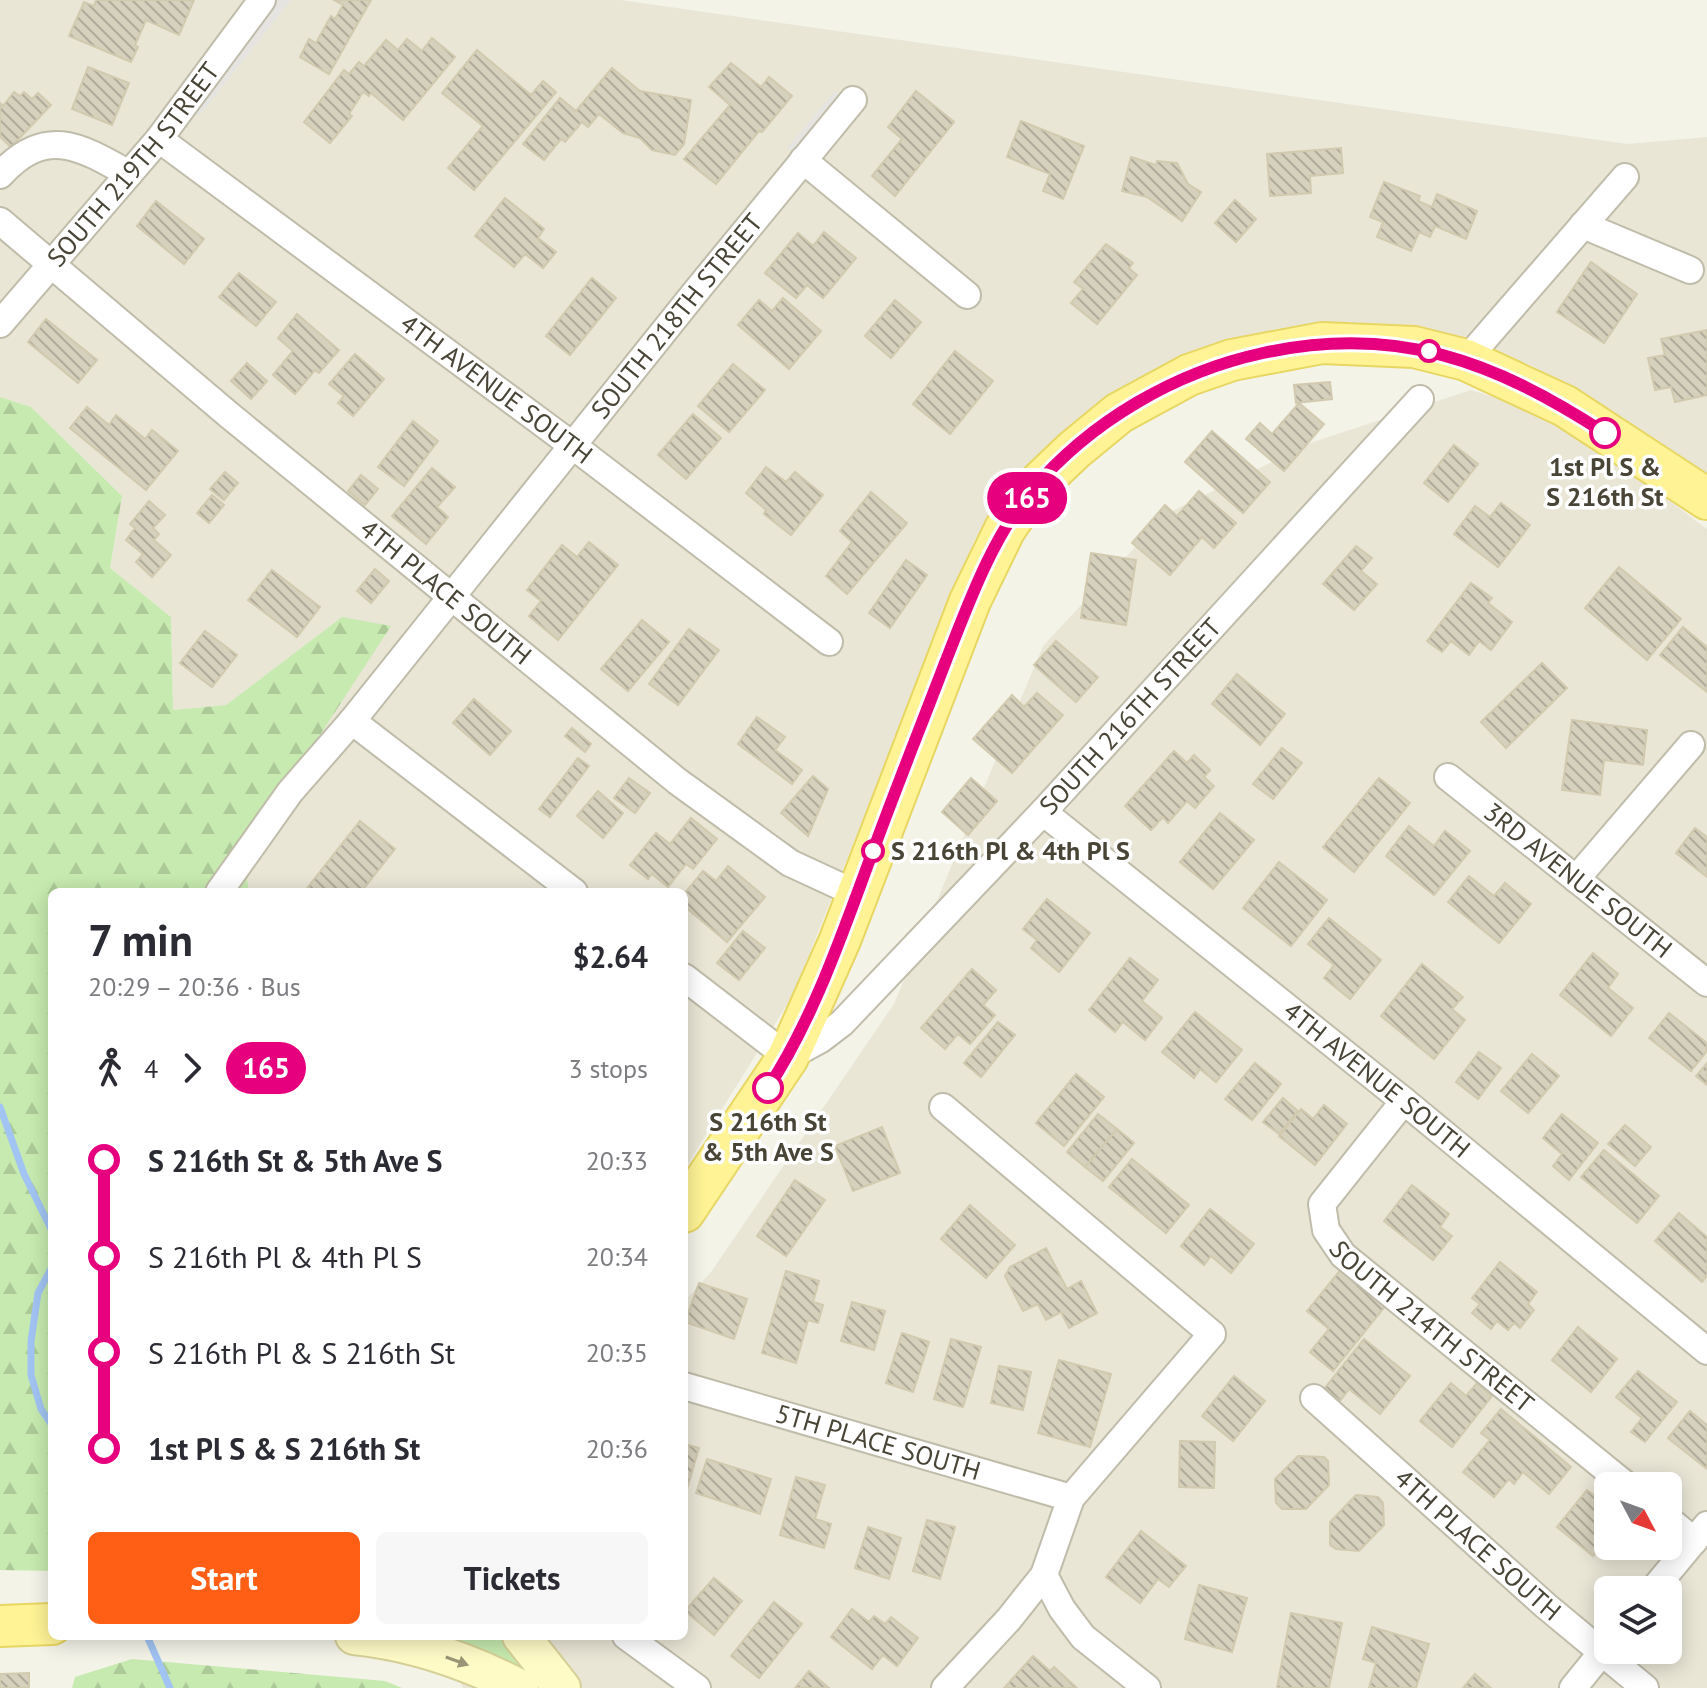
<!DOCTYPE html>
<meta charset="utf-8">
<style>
body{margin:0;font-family:"PT Sans",sans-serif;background:#f7f7f7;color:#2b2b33;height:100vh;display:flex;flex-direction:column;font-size:30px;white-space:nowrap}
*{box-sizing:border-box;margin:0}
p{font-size:26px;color:#7c7c81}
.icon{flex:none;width:44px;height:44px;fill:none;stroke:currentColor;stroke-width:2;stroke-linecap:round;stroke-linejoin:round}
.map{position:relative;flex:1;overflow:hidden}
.details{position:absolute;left:48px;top:888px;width:640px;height:752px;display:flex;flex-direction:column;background:#fff;border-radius:12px;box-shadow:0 4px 20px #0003}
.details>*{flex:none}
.badge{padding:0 16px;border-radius:26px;font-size:28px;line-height:52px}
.needle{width:52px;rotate:131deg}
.fabs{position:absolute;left:1594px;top:1472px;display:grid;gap:16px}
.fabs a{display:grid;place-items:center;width:88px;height:88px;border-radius:12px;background:#fff;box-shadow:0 4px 20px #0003;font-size:40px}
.map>.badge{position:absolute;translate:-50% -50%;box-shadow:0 0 0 4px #fff}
.legs{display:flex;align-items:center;gap:12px;height:88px;padding:0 40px;font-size:26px}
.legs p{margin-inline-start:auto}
.overview{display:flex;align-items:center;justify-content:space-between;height:136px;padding:0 40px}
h1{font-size:44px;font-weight:800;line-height:60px}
.action{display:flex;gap:16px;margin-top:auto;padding:16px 40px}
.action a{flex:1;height:92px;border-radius:12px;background:#ff5f14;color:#fff;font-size:32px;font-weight:800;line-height:92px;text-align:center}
.action a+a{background:#f7f7f7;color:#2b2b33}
ul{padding:0 40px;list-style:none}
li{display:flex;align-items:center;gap:28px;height:96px;font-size:30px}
li i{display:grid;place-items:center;width:12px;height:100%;margin:0 10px;background:currentColor}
li i::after{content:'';width:20px;height:20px;margin:-10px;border:6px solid;border-radius:50%;background:#fff}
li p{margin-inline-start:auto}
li:first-child i{background:linear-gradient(#0000 50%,currentColor 0)}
li:last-child i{background:linear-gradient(currentColor 50%,#0000 0)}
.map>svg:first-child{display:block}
.residential{fill:#e9e6d6;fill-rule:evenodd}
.forest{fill:url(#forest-firs)}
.green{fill:#c6eaaf}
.parking{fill:#e5e4e0}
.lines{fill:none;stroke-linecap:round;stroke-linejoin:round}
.stream{stroke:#a2c4f3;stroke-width:7}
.building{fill:url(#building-back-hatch);stroke:#d2caaf;stroke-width:2}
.street-casing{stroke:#c0bcaa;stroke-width:30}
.secondary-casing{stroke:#d6d096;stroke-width:40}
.primary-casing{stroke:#e8d662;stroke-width:44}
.street{stroke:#fff;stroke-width:26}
.secondary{stroke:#fffbc7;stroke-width:36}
.primary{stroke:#fff396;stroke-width:40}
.oneway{fill:#9a9677}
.line-1-casing{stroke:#fff;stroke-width:18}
.line-1{stroke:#e6007e;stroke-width:12}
.stop-1-dot{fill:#fff;stroke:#e6007e;stroke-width:4}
.labels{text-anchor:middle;stroke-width:7;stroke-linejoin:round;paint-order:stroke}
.street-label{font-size:26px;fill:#484436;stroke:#fff}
.stop-label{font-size:26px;font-weight:bold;fill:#484436;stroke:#fff}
</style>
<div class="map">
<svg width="1707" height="1688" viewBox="0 0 1707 1688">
<defs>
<pattern id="forest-firs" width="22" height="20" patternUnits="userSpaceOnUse" patternTransform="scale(2)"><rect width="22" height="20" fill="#c6eaaf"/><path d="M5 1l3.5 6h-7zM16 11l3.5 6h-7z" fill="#acca97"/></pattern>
<pattern id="building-back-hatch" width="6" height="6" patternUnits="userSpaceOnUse" patternTransform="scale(2)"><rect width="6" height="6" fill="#d6d1bd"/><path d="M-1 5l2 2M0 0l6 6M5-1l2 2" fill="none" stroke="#b0ab9a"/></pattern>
</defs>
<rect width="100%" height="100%" fill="#f4f3e8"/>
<g class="residential">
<polygon points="0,0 621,0 1627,144 1707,137 1707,476 1533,366 1466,342 1117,392 1087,412 1032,460 1010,485 974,541 793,995 684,1170 684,892 249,892 243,853 342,617 226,705 173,710 171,617 110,568 122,496 31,407 0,397"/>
<path d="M1471,390L1555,416L1707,529V1688H463L438,1636H684V1302L711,1272L894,1004L1043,646L1166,514L1313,442ZM1608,1486H1668V1546H1608ZM1608,1590H1668V1650H1608Z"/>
</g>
<g class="forest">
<polygon points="0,397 31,407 122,496 110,568 171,617 173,710 226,705 342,617 391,626 243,853 249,892 52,892 52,1571 0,1570"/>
<polygon points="132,1659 385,1681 402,1688 72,1688 75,1677"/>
</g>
<polygon class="green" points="419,1636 498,1636 548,1688 540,1688 522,1677"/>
<g class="parking">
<polygon points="270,0 291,0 199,116 186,106"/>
<polygon points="835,91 848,102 799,158 787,148"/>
</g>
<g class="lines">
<g class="stream">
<polyline points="0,1107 24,1174 52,1231"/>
<polyline points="52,1267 38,1293 31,1341 31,1375 41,1409 52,1425"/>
<polyline points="147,1636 170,1688"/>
</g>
</g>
<g class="building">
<polygon points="96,0 194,0 179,35 146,20 135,45 138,47 131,62 69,36 84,2 94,6"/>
<polygon points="334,0 371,0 329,74 300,57 309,39 316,43 331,16 335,19 343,5"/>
<polygon points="432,38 455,57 403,120 371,93 369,96 363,92 349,114 352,116 330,143 304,122 344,70 349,74 359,62 364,66 386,40 398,50 407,39 422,51"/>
<polygon points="477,50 531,95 543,81 556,92 474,190 448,168 483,126 442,93"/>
<polygon points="731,63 761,87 769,77 792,96 762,132 759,131 716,184 684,159 730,105 709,87"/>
<polygon points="88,67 129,83 112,125 72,109"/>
<polygon points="612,68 640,91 691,100 684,144 675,155 652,150 640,138 623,133 599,114 588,127 582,122 565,142 561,139 544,160 523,144 560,98 576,111"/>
<polygon points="916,91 954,122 895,196 872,176 902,139 888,127"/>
<polygon points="14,92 20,96 24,92 32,99 38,93 51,105 11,147 0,137 0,103 3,106"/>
<polygon points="1021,121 1084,146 1063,199 1043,191 1050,174 1007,157"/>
<polygon points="1341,148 1343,173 1310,176 1311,193 1270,196 1267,154"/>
<polygon points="1131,157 1156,165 1157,161 1177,163 1188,184 1201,192 1182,221 1147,197 1122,191"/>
<polygon points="1384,182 1420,196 1418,201 1432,207 1437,194 1477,211 1466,239 1435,226 1430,237 1419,232 1411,251 1377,237 1383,222 1370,217"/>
<polygon points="505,198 544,229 538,238 556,252 543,268 525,254 514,267 475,236"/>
<polygon points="1235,200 1256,219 1236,242 1215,223"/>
<polygon points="156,201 204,239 184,264 137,226"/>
<polygon points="824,232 856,258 823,298 807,285 796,298 765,273 798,233 813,246"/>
<polygon points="1106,244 1133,263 1129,268 1137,275 1097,324 1071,303 1083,289 1074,282"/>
<polygon points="1591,262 1637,294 1604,343 1557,312"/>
<polygon points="239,273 276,302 256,326 219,297"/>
<polygon points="592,278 616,298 570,355 546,336"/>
<polygon points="783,298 821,331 789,369 738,325 759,300 772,311"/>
<polygon points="895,300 921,322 891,358 865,336"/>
<polygon points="297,314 339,350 319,373 315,370 295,394 273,375 293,351 278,338"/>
<polygon points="46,319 97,360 78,383 28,342"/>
<polygon points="1707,330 1707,395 1675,402 1671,387 1655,390 1648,358 1665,355 1661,339"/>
<polygon points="955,351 993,381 950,434 913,404"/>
<polygon points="355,354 384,379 353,416 338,403 344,396 329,384"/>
<polygon points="247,363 267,381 251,399 231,381"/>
<polygon points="733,364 765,390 729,432 698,406"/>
<polygon points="1330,382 1332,399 1296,403 1294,385"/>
<polygon points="1299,403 1324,424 1284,471 1246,439 1260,423 1272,434"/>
<polygon points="87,407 109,425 116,415 145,439 152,430 178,451 146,490 70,428"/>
<polygon points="693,414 721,438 686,479 658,455"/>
<polygon points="413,421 438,441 404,486 378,467"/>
<polygon points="1212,431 1270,482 1243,513 1185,462"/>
<polygon points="1454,445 1478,464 1448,502 1424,483"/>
<polygon points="766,467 786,482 795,472 823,495 791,535 764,514 766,510 746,493"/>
<polygon points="432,468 455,487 437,507 448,517 426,544 392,516"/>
<polygon points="225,472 238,483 224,500 210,489"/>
<polygon points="361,475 378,489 365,505 348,491"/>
<polygon points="1199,491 1236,523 1214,548 1202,537 1170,575 1132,543 1165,505 1177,516"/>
<polygon points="871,492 907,523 847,594 826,576 852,542 840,531"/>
<polygon points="212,495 224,505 209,523 197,513"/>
<polygon points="149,501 165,515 153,528 159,534 154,540 171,555 152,577 136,562 143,554 126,540 135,528 130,524"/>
<polygon points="1501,503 1530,525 1498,567 1454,534 1475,506 1490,517"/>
<polygon points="589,542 618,565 558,640 529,616 541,601 527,590 562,545 577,557"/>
<polygon points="1356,546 1372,558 1361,571 1377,584 1354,610 1323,584"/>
<polygon points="1091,553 1136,560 1126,625 1081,618"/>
<polygon points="906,560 927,575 890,628 869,613"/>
<polygon points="1619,567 1681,619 1647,660 1585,608"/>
<polygon points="375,569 389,581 371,603 357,591"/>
<polygon points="272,570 320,607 297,637 248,600"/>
<polygon points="1471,583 1492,598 1488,603 1512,622 1491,650 1479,641 1469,655 1451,641 1442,652 1427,641"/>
<polygon points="642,620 669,642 628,691 601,669"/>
<polygon points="1683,627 1707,647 1707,692 1660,655"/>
<polygon points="689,629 719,650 678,705 649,684"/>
<polygon points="205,631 237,655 212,687 180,663"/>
<polygon points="1056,641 1098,677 1076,702 1034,665"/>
<polygon points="1542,663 1567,688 1506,748 1481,722"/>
<polygon points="1237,674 1285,714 1260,745 1212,704"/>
<polygon points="1037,693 1063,715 1012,773 973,739 1012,695 1024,707"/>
<polygon points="474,699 511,731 490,755 453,723"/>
<polygon points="757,717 785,737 775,750 802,770 792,784 738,744"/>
<polygon points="1572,720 1647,730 1643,765 1604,760 1600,795 1562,790"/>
<polygon points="572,728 591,744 585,752 565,736"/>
<polygon points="1282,748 1302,763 1273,799 1253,784"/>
<polygon points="1174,751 1187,763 1194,755 1210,770 1204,777 1214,786 1195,808 1187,801 1168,823 1163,817 1151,830 1125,806"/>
<polygon points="578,758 589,766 550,817 539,809"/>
<polygon points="813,776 828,789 808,836 781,813"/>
<polygon points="629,778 650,793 635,813 614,798"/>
<polygon points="971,778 997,801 968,835 942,812"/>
<polygon points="1379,778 1410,803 1354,872 1323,847"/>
<polygon points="598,791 623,813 603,838 577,816"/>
<polygon points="1220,813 1254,840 1213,889 1180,862"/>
<polygon points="691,818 717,839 693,869 686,864 668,887 652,874 648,879 630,865 656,833 670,844"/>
<polygon points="360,821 395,849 361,892 304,892"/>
<polygon points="1409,826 1434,846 1445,831 1470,851 1434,895 1386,856"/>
<polygon points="1695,828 1707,837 1707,877 1676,853"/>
<polygon points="1279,862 1327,900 1291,946 1243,908"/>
<polygon points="728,866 765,897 727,942 684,906 684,894 703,871 716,881"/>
<polygon points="1469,876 1494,896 1505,883 1531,904 1499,943 1448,902"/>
<polygon points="1047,899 1090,933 1059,972 1031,948 1037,940 1023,929"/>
<polygon points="1329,918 1381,960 1350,999 1324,978 1334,965 1308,944"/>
<polygon points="743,931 765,948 739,980 717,963"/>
<polygon points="1593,953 1618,974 1608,988 1633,1008 1611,1036 1560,995"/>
<polygon points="1130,958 1158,980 1142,1001 1162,1018 1145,1040 1123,1022 1115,1032 1089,1010"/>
<polygon points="1422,964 1463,997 1452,1009 1465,1020 1434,1059 1381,1016"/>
<polygon points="972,969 996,990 983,1005 995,1015 970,1044 958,1034 945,1049 921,1028"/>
<polygon points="1195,1012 1242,1050 1216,1082 1200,1069 1194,1078 1162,1052"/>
<polygon points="1669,1013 1707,1043 1707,1051 1691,1071 1649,1038"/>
<polygon points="998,1022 1015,1035 981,1077 964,1063"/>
<polygon points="1479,1052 1501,1068 1478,1099 1456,1082"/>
<polygon points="1532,1054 1559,1076 1528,1113 1501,1091"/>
<polygon points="1255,1063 1281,1084 1252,1120 1225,1099"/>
<polygon points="1707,1063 1707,1085 1696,1076"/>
<polygon points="1076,1074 1104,1097 1064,1146 1036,1123"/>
<polygon points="1283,1098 1298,1111 1279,1134 1263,1122"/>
<polygon points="1324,1105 1347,1124 1315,1165 1279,1136 1301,1109 1313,1119"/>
<polygon points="1098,1114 1117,1129 1085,1167 1067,1152"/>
<polygon points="1562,1114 1598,1143 1569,1180 1553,1166 1562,1154 1543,1138"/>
<polygon points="1625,1125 1651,1147 1635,1166 1608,1144"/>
<polygon points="882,1127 900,1173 853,1191 835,1146"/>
<polygon points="1117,1129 1134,1143 1103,1181 1085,1167"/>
<polygon points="1604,1150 1659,1196 1637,1223 1581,1177"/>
<polygon points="1132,1159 1189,1205 1166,1233 1109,1187"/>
<polygon points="795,1180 825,1200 786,1256 757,1236"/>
<polygon points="1412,1185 1449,1214 1440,1227 1452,1236 1433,1260 1384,1221"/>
<polygon points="970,1205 1015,1245 986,1278 941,1239"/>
<polygon points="1210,1209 1254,1244 1231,1273 1211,1256 1204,1265 1181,1246"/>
<polygon points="1679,1213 1707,1237 1707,1276 1702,1282 1655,1241"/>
<polygon points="1046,1248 1067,1289 1081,1281 1097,1313 1069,1328 1061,1312 1046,1320 1038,1304 1023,1311 1005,1276 1010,1267"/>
<polygon points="1500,1262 1537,1292 1528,1304 1534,1310 1520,1328 1514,1323 1508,1330 1497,1321 1491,1329 1472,1313 1480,1304 1472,1298"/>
<polygon points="1342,1268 1387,1304 1333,1371 1310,1352 1329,1329 1307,1311"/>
<polygon points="786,1271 819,1281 813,1302 823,1305 818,1323 808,1320 796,1363 762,1353"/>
<polygon points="699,1283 747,1299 734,1339 685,1322"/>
<polygon points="852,1302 885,1311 874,1350 841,1341"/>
<polygon points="1578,1327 1617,1359 1591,1392 1552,1360"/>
<polygon points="902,1333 929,1342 913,1392 886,1383"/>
<polygon points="951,1339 981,1347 963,1407 934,1399"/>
<polygon points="1364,1339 1410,1376 1380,1414 1349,1389 1340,1401 1324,1389"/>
<polygon points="1059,1360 1111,1374 1090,1447 1038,1433"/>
<polygon points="999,1366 1031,1372 1023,1410 991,1403"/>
<polygon points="1638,1371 1677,1402 1645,1442 1631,1432 1642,1418 1616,1397"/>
<polygon points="1234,1376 1265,1401 1233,1441 1202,1416"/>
<polygon points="1451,1383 1466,1396 1477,1383 1492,1396 1452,1447 1420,1421"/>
<polygon points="1501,1409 1571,1467 1549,1494 1523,1472 1514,1484 1509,1479 1494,1497 1463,1472 1490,1440 1481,1433"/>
<polygon points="1690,1411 1707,1425 1707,1469 1668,1438"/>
<polygon points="1180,1441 1215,1442 1214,1488 1179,1487"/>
<polygon points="684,1444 699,1448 684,1499"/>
<polygon points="1298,1456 1324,1457 1328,1461 1329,1485 1306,1509 1282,1509 1276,1503 1275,1479"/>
<polygon points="707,1459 771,1479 760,1514 696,1493"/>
<polygon points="796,1477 825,1485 815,1519 831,1524 824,1548 780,1535"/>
<polygon points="1587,1490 1608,1507 1608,1537 1593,1556 1557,1527"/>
<polygon points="1356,1495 1378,1497 1383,1503 1384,1525 1359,1551 1336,1549 1330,1545 1330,1522"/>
<polygon points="927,1520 955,1527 940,1579 913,1571"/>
<polygon points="868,1527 901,1538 889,1579 855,1568"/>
<polygon points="1141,1531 1186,1566 1169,1587 1158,1579 1140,1603 1106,1577"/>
<polygon points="714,1578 742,1601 714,1635 685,1611"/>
<polygon points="1199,1585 1247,1598 1232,1652 1185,1639"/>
<polygon points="774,1602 802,1624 759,1678 731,1656"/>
<polygon points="852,1609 869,1622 874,1616 885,1624 891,1617 918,1638 897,1666 883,1655 872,1669 831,1637"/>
<polygon points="1291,1613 1342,1623 1329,1688 1277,1688"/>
<polygon points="1372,1627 1429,1644 1416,1688 1369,1688 1376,1663 1363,1659"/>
<polygon points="1033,1656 1050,1671 1054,1667 1077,1688 1004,1688"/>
<polygon points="809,1671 829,1688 795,1688"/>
<polygon points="29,1673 29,1688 0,1688 0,1674"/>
<polygon points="1475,1674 1491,1688 1463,1688"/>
</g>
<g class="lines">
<defs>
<g id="street">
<path id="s1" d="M159,139L572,445L829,642"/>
<polyline points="803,160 967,295"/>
<path d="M0,175C45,126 78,145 129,174"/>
<path id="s2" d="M0,221L229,415L677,781L790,863L857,894"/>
<polyline points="1583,225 1690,270"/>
<path id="s3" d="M0,324L159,139L262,0"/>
<polyline points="1466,360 1625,177"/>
<polyline points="352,721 574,892"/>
<path id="s4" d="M1448,777L1707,983"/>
<path id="s5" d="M1043,812L1404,1101L1707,1351"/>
<polyline points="1576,879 1691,745"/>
<path id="s6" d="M219,892L290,792L352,721L693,295L853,100"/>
<path id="s7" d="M684,977L788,1057L821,1039L842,1023L1043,812L1420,399"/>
<path id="s8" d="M1404,1101L1322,1204L1326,1230L1343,1255L1627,1486"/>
<polyline points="943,1107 1212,1334 1071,1498 1044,1575 1009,1619 945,1688"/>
<path id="s9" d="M684,1386L1071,1498"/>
<path id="s10" d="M1314,1398L1546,1606L1645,1688"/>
<polyline points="1668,1519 1694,1541"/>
<polyline points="1044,1575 1062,1609 1083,1637 1147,1688"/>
<polyline points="1653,1590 1707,1525"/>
<polyline points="626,1636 697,1688"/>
<polyline points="1573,1688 1608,1645"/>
</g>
<g id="secondary">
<path d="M354,1636C412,1642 468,1661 520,1688"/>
<polyline points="521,1636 562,1688"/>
</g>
<g id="primary">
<polyline points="684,1212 788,1057 840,940 970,601 1005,529 1032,490 1074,450 1119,413 1189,375 1232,360 1322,343 1414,347 1466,360 1565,406 1707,499"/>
<polyline points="0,1626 52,1624"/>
</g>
</defs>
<use href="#street" class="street-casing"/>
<use href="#secondary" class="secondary-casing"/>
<use href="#primary" class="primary-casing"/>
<use href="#street" class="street"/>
<use href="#secondary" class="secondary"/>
<use href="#primary" class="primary"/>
</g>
<defs><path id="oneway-solid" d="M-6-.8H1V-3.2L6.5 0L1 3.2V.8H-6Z" transform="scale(2)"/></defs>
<use class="oneway" href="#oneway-solid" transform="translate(457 1661) rotate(20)"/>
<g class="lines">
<defs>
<path id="line-1" d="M768,1088C815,1016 843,931 873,851C896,788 921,726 945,663C968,605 991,539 1032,490C1091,421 1175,372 1263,353C1397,324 1494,361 1605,433"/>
</defs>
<use href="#line-1" class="line-1-casing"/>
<use href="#line-1" class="line-1"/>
</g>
<g class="stop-1-dot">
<circle cx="1429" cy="351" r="10"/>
<circle cx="1605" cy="433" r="14"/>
<circle cx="873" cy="851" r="10"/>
<circle cx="768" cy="1088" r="14"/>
</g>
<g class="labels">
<g class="street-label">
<text dy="9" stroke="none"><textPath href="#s3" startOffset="208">SOUTH 219TH STREET</textPath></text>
<text dy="9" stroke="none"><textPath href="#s6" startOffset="736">SOUTH 218TH STREET</textPath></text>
<text dy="9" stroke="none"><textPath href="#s1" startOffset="420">4TH AVENUE SOUTH</textPath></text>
<text dy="9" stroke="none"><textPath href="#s2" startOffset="580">4TH PLACE SOUTH</textPath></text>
<text dy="9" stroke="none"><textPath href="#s7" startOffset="616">SOUTH 216TH STREET</textPath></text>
<text dy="9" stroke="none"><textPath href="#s4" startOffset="166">3RD AVENUE SOUTH</textPath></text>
<text dy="9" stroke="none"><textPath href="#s5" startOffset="428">4TH AVENUE SOUTH</textPath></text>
<text dy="9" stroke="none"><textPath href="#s8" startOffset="302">SOUTH 214TH STREET</textPath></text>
<text dy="9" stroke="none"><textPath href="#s9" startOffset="202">5TH PLACE SOUTH</textPath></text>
<text dy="9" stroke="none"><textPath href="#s10" startOffset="220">4TH PLACE SOUTH</textPath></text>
</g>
<g class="stop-label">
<text x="1605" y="476">1st Pl S &amp;<tspan x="1605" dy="30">S 216th St</tspan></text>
<text x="891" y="860" text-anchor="start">S 216th Pl &amp; 4th Pl S</text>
<text x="768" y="1131">S 216th St<tspan x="768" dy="30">&amp; 5th Ave S</tspan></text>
</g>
</g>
</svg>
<div class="fabs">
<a><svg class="needle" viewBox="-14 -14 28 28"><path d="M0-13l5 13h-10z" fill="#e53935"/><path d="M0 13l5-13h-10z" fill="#7c7c81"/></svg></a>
<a><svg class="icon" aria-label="layers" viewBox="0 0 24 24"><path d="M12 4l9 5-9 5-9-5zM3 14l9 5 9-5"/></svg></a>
</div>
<b class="badge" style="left:1027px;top:498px;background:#e6007e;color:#fff">165</b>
<section class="details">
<div class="overview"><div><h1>7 min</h1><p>20:29 – 20:36 · Bus</p></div><b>$2.64</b></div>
<div class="legs"><svg class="icon" aria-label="walk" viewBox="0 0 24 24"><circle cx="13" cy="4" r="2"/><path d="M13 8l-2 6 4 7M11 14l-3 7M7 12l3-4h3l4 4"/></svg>4<svg class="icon" aria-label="forward" viewBox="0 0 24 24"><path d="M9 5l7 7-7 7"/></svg><b class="badge" style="background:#e6007e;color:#fff">165</b><p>3 stops</p></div>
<ul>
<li><i style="color:#e6007e"></i><b>S 216th St &amp; 5th Ave S</b><p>20:33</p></li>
<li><i style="color:#e6007e"></i><span>S 216th Pl &amp; 4th Pl S</span><p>20:34</p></li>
<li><i style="color:#e6007e"></i><span>S 216th Pl &amp; S 216th St</span><p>20:35</p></li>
<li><i style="color:#e6007e"></i><b>1st Pl S &amp; S 216th St</b><p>20:36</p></li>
</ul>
<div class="action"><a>Start</a><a>Tickets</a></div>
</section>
</div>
